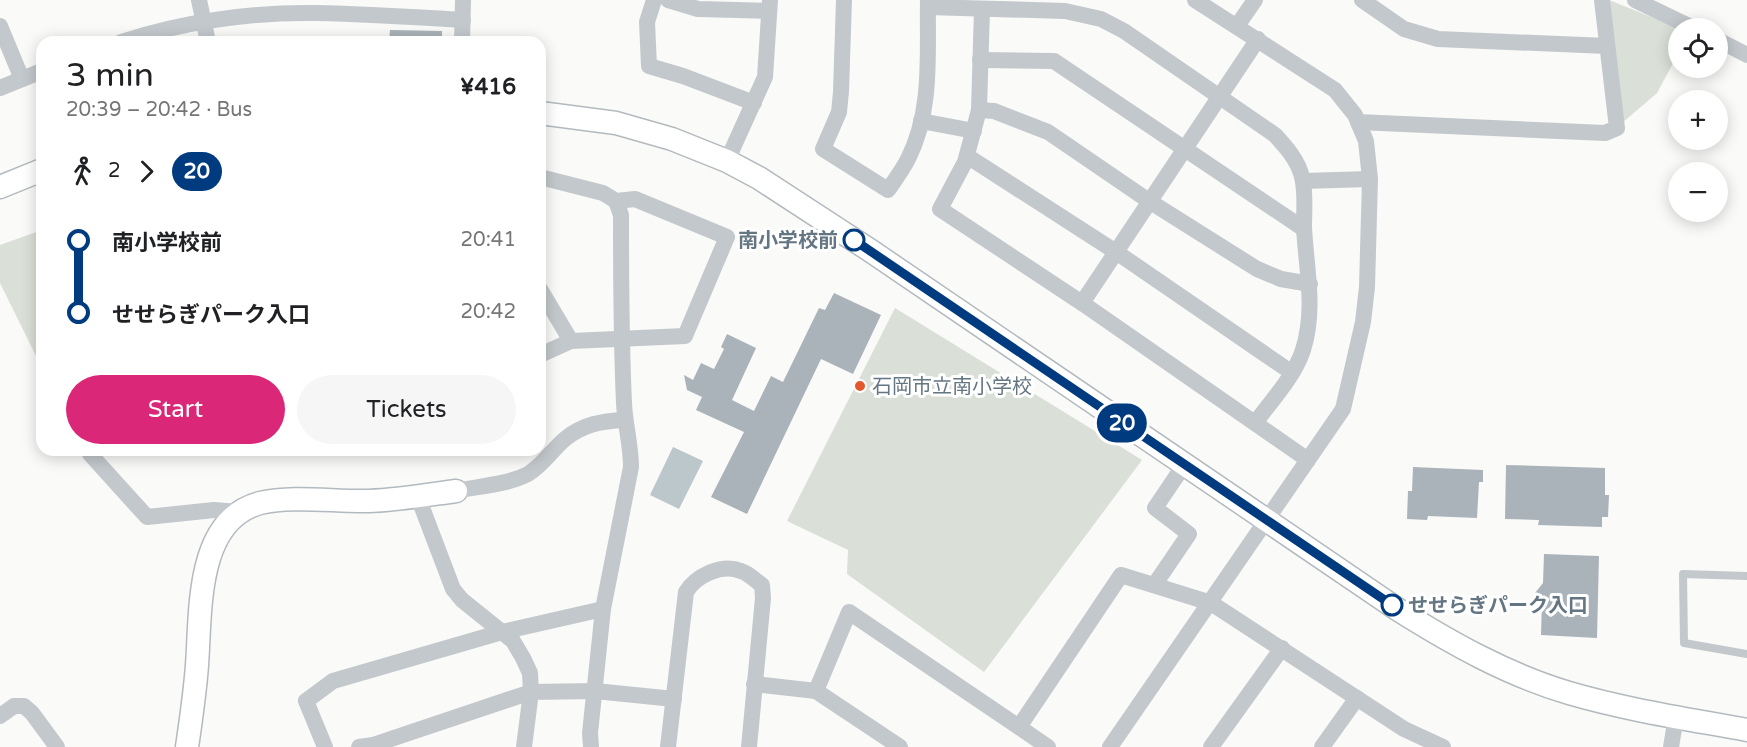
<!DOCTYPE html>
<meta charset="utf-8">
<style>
body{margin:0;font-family:"Varela Round","Noto Sans JP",sans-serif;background:#f6f6f6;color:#202124;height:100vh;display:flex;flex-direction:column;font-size:22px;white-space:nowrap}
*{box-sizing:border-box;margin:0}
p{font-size:20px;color:#757577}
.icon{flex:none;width:33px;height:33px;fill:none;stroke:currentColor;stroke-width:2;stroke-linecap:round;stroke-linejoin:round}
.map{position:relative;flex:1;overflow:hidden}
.details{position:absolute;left:36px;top:36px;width:510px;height:420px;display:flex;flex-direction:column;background:#fff;border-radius:18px;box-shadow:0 3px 15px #0003}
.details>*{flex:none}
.badge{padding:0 12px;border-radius:20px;font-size:21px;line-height:39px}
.buttons{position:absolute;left:1668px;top:18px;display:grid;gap:12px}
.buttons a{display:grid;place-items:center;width:60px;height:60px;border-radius:50%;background:#fff;box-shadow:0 3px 15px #0003;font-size:30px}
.map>.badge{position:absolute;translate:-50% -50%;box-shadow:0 0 0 3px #fff}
.legs{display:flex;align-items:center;gap:9px;height:66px;padding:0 30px;font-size:20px}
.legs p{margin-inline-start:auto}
.overview{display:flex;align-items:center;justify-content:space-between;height:102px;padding:0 30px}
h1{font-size:33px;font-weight:600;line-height:45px}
.primary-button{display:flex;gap:12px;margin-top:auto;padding:12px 30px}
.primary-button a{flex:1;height:69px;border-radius:36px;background:#db2777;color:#fff;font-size:24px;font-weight:600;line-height:69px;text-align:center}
.primary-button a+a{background:#f6f6f6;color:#202124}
ul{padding:0 30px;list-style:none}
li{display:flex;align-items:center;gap:21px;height:72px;font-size:22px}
li i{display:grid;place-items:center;width:9px;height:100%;margin:0 8px;background:currentColor}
li i::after{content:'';width:15px;height:15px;margin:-8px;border:4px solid;border-radius:50%;background:#fff}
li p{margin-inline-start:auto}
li:first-child i{background:linear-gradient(#0000 50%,currentColor 0)}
li:last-child i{background:linear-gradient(currentColor 50%,#0000 0)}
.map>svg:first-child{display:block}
.green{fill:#dadfd7}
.water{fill:#bbc7cb}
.building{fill:#aab3b9}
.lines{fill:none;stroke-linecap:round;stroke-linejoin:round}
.secondary-casing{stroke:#b3babf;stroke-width:25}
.lane{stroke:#c3c8cc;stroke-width:8}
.street{stroke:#c3c8cc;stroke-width:16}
.secondary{stroke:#fff;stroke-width:22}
.line-1-casing{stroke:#fff;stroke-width:14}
.line-1{stroke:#003b80;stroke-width:9}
.stop-1-dot{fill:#fff;stroke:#003b80;stroke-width:3}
.poi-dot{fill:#e4572e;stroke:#fff;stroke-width:2}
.labels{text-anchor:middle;stroke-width:6;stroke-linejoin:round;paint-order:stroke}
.stop-label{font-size:20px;font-weight:bold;fill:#657683;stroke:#fff;text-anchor:end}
.poi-label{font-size:20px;fill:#657683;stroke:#fff;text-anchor:start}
</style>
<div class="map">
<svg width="1747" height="747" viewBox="0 0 1747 747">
<rect width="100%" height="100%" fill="#fafaf8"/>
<g class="green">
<polygon points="1609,0 1679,28 1678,54 1657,93 1622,123"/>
<polygon points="42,230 42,368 0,283 0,245"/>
<polygon points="895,308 1142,460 984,672 847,574 848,550 787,521"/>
</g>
<polygon class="water" points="673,447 703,461 679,509 650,495"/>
<g class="building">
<polygon points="390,30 442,31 442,42 389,42"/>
<polygon points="834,293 881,315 853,374 821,359 747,514 711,497 744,432 696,410 702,397 687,390 684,375 693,380 701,363 714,369 724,349 721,347 727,334 756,348 732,400 754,411 771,376 783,382 819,308 825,310"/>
<polygon points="1506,465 1605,468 1605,495 1609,495 1608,517 1602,517 1602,527 1538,525 1539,520 1505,519"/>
<polygon points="1413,467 1483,470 1483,482 1479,482 1477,518 1428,516 1427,520 1407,519 1408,491 1412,491"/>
<polygon points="1544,554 1599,556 1597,638 1541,635 1542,600 1538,599 1535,593 1543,583"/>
</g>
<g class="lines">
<defs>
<g id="secondary">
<path d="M540,113L616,123L672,139L727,161L759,178L871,251L1397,609C1451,643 1508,675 1569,693C1627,710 1688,719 1747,730"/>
<polyline points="0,187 42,170"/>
<path d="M187,747C191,720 195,693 197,665C201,613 195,520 260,503C293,495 335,502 369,501C398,500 427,495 456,491"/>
</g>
</defs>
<use href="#secondary" class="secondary-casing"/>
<polyline class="lane" points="1747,576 1683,574 1684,643 1747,654"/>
<g class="street">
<polyline points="199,0 208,42"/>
<polyline points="654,0 647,22 649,66 683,76 754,103"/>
<polyline points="668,0 698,9 769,11"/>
<path d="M844,0L841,92L839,112L823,149L888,190C895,180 903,169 908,159C933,110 927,53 928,0"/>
<polyline points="1362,0 1404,29 1438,39 1607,46"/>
<polyline points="1635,0 1693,28"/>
<path d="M928,7L1065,11L1101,19L1124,31L1275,135C1286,147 1298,160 1302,177C1306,193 1304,210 1304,227C1306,268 1316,309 1303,350C1294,377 1272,400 1255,423"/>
<polyline points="982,9 979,110 965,162 940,209 1082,303 1308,460"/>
<polyline points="0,26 22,79"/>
<polyline points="1237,26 1255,0"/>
<polyline points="1718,40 1747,55"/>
<path d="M121,42C182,22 251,12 316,13C365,14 414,17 463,20"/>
<polyline points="462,42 463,0"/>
<polyline points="980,60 1054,61 1304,229"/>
<polyline points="0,88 42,71"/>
<polyline points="979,110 994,111 1048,132 1149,201 1257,269 1281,279 1310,284"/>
<polyline points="921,121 974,131"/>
<polyline points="1358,122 1605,133 1617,128 1602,0"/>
<polyline points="967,156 1116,252 1291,372"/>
<polyline points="727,161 765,77 770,0"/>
<polyline points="540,177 603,193 616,201 635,199 727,237 685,336 571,341 540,355"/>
<polyline points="1303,181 1370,179"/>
<polyline points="540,289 571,341"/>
<polyline points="1082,303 1258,39"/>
<polyline points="90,454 147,517 214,510 239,512"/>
<path d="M456,491C478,486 507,485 528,474C543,465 552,450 565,439C583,424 602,421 625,420"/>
<polyline points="418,497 453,589 462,600 513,641 523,658 530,673 531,692 524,747"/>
<polyline points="1155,584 1189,534 1155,508 1184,465"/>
<polyline points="754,684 816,691 900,747"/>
<polyline points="816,691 849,612 1019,727 1121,575 1211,603 1404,729 1443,747"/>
<polyline points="0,716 14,706 24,706 32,713 57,747"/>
<polyline points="1019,727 1048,747"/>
<polyline points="325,747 306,701 333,681 502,632 603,609"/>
<polyline points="359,747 373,745 531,692 595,691 674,699"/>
<path d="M591,747L590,733L603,609L631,467C631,445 625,425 624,403C621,340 621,278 621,215L616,201"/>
<path d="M668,747L686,592C696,576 721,563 741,571C748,573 755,580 762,585L763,598L749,747"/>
<polyline points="1110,747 1343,409 1363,322 1367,287 1370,179 1366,141 1355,115 1335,90 1195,0"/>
<polyline points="1211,747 1282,648"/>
<polyline points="1322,747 1357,698"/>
<polyline points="1671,747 1676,717"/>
</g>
<use href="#secondary" class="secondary"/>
</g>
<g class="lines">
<defs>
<polyline id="line-1" points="854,240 1392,605"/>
</defs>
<use href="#line-1" class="line-1-casing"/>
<use href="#line-1" class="line-1"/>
</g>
<g class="stop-1-dot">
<circle cx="854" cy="240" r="10"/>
<circle cx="1392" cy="605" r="10"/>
</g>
<circle class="poi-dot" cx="860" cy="386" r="6"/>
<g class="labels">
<g class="stop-label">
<text x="838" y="247">南小学校前</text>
<text x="1408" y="612" text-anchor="start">せせらぎパーク入口</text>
</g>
<g class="poi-label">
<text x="872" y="393">石岡市立南小学校</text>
</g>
</g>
</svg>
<div class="buttons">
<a><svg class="icon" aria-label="locate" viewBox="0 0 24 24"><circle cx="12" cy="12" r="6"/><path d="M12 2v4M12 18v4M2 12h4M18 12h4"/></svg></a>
<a>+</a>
<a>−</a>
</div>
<b class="badge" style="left:1122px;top:423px;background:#003b80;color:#fff">20</b>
<section class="details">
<div class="overview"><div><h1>3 min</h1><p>20:39 – 20:42 · Bus</p></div><b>¥416</b></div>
<div class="legs"><svg class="icon" aria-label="walk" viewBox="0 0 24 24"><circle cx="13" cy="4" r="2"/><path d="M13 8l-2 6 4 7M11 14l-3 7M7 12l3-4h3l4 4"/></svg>2<svg class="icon" aria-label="forward" viewBox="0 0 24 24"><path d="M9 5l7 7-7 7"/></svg><b class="badge" style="background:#003b80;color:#fff">20</b></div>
<ul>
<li><i style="color:#003b80"></i><b>南小学校前</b><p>20:41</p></li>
<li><i style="color:#003b80"></i><b>せせらぎパーク入口</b><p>20:42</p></li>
</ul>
<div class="primary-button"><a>Start</a><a>Tickets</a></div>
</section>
</div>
